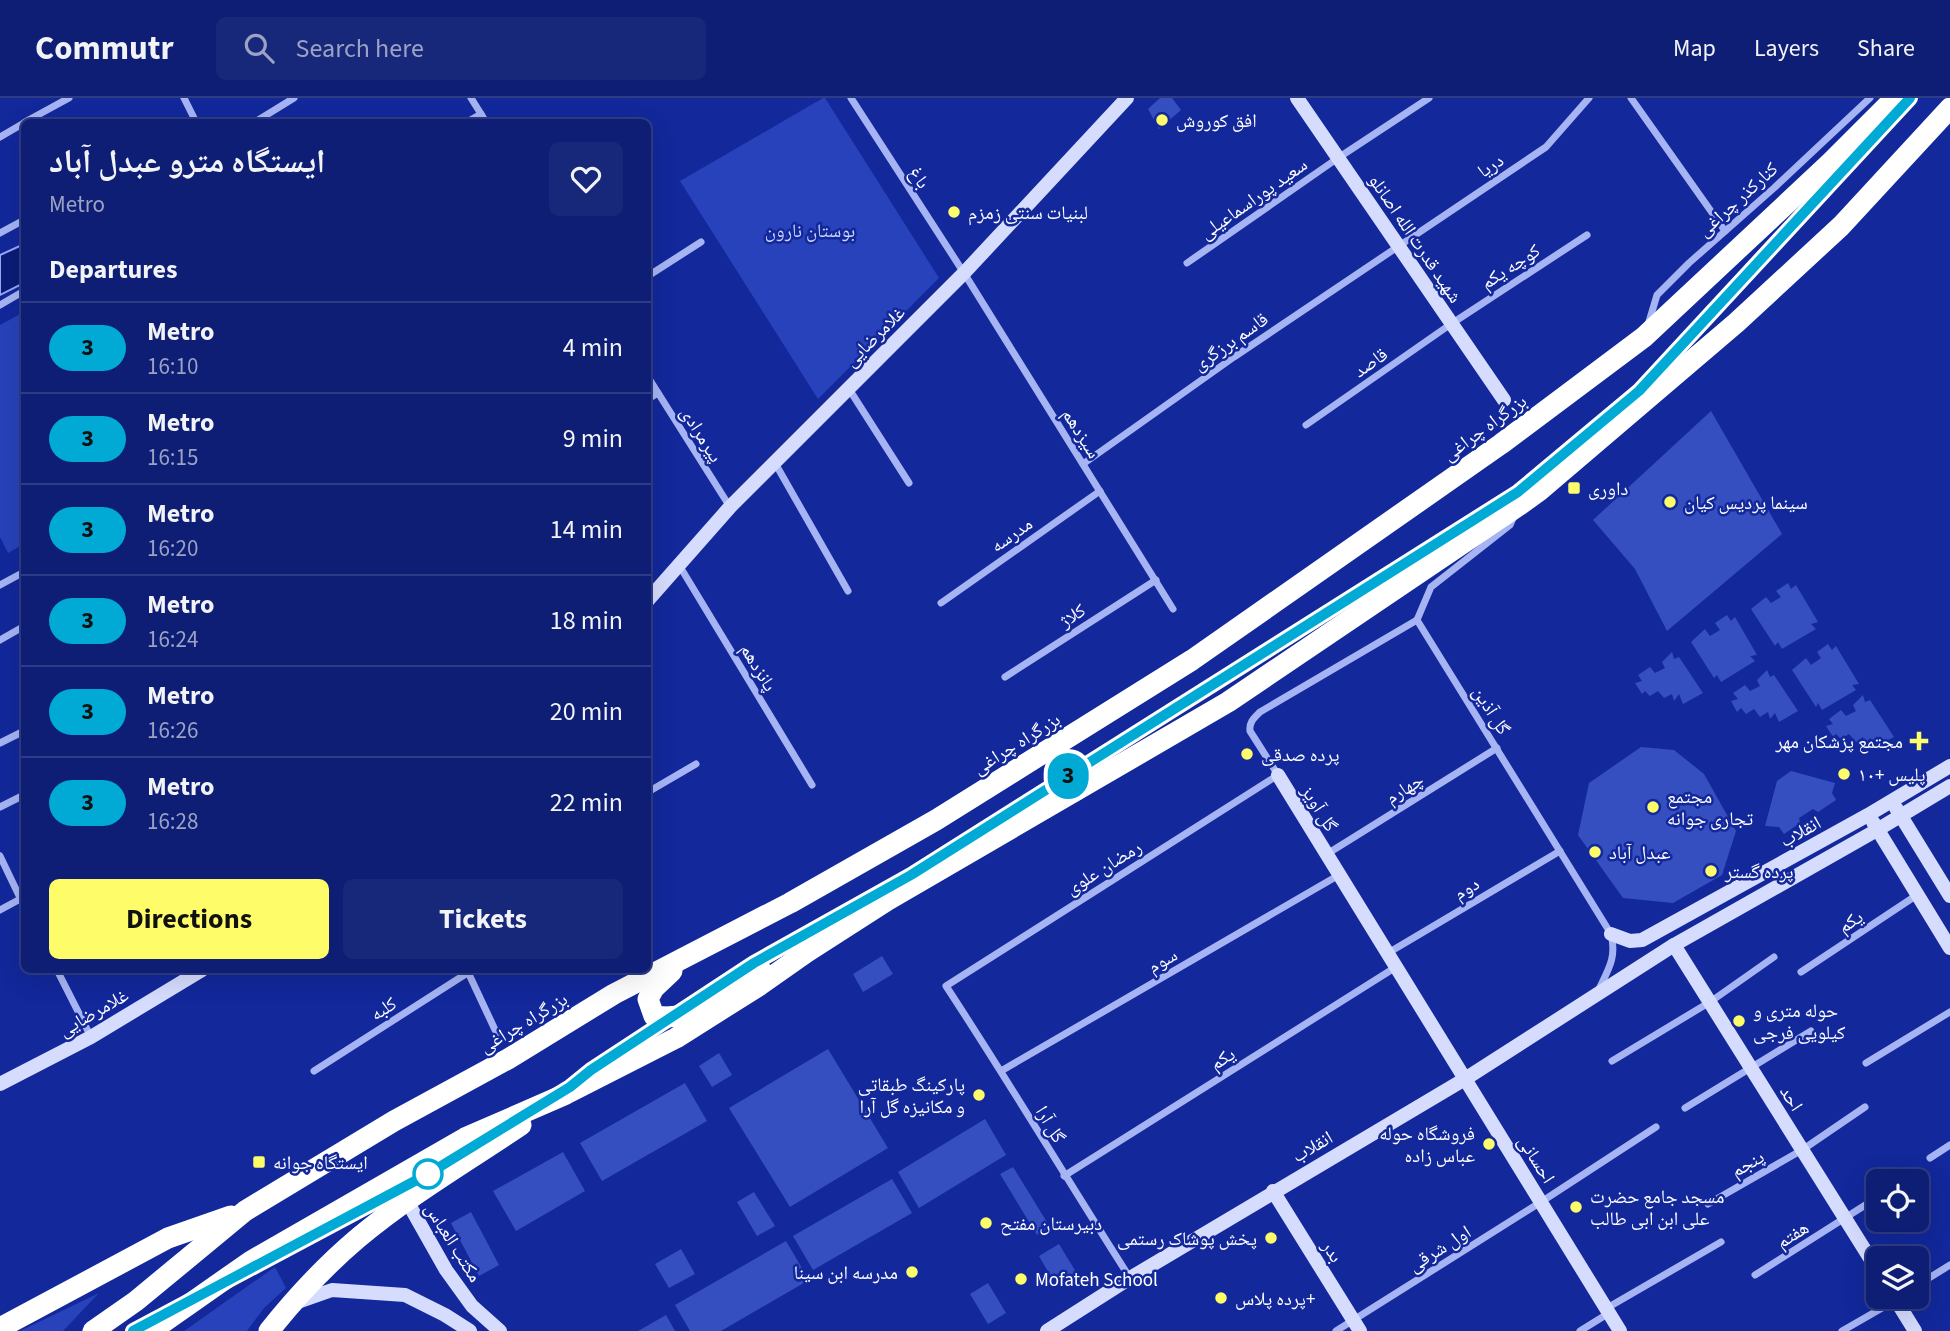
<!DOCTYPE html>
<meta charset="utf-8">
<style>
body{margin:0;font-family:"Source Sans 3","Noto Naskh Arabic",sans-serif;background:#172779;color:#f1f3f6;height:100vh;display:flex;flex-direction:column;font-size:26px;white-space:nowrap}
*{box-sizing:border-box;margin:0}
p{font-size:23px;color:#9ba2c5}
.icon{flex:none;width:38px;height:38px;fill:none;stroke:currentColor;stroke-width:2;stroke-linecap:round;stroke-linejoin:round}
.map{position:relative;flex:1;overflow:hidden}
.panel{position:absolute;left:21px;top:21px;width:630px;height:854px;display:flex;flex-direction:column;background:#0e1e74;border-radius:10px;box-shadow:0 7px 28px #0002,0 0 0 2px #2e3c86}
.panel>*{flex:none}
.badge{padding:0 14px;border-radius:23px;font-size:24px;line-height:46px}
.controls{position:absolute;left:1866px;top:1071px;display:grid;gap:14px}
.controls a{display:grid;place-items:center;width:63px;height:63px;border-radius:10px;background:#0e1e74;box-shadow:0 7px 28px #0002,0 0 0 2px #2e3c86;font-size:35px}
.map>.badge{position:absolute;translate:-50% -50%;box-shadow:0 0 0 4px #fff}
h2{padding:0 28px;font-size:26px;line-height:63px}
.round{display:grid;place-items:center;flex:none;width:74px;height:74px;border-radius:10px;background:#172779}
.overview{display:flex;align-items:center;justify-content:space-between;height:119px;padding:0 28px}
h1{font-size:33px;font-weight:700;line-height:52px}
.action{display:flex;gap:14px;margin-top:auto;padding:14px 28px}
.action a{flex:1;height:80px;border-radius:10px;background:#fffc69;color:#111;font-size:28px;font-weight:700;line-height:80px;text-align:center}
.action a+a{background:#172779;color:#f1f3f6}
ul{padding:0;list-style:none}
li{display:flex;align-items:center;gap:21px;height:91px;padding:0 28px;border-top:2px solid #2e3c86}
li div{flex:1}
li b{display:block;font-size:26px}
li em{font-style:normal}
li .badge{min-width:77px;font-weight:700;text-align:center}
header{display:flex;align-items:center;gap:42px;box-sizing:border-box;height:98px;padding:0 35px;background:#0e1e74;border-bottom:2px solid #2e3c86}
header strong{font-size:33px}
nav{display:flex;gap:38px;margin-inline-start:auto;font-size:24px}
.search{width:490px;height:63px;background:#172779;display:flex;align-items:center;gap:18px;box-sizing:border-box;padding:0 24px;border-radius:10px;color:#9ba2c5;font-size:26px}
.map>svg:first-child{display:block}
.green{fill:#2742bb}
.water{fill:#0b1c77;stroke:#98aaf7;stroke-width:2}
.building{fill:#354fc1}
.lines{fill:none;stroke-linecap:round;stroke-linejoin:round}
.street{stroke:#a6b4f4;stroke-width:7}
.secondary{stroke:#d6dcfd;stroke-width:14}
.highway{stroke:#fff;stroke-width:21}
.line-casing{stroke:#fff;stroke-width:16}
.line{stroke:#00aad4;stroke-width:10}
.poi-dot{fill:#fffc69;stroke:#12289b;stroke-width:2.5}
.stop-dot{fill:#fff;stroke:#00aad4;stroke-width:3.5}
.labels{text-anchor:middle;stroke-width:5;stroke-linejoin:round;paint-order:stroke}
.poi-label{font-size:19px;fill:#fff;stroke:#12289b;text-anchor:start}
.street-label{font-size:19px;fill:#fff;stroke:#12289b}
.park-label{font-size:19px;fill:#ced7fe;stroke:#12289b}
</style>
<header>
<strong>Commutr</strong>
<div class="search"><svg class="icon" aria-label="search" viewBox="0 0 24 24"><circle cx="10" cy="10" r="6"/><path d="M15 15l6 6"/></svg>Search here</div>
<nav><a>Map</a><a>Layers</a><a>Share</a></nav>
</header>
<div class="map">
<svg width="1950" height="1233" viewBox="0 0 1950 1233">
<rect width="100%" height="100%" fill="#12289b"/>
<g class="green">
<polygon points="823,0 825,0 939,180 818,301 680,83"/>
<polygon points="24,214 24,446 8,455 0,439 0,227"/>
<polygon points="275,1169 286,1190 264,1210 247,1233 184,1233"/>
<polygon points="99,1195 63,1233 20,1233"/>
</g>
<polygon class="water" points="24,146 24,185 0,197 0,157"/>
<g class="building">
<polygon points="1160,0 1172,0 1181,12 1159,31 1148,11"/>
<polygon points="1711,313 1782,436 1667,533 1635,471 1593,422"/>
<polygon points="1788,485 1791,491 1796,487 1818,524 1811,526 1816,531 1782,551 1778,544 1775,548 1751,511 1766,499 1771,505 1781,499 1776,493"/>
<polygon points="1727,517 1731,523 1735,519 1757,557 1750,558 1755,563 1721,584 1717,577 1714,580 1691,544 1705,531 1710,538 1720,532 1715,525"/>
<polygon points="1828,546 1832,552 1836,548 1859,586 1852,587 1856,592 1822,612 1818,605 1816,609 1792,572 1806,560 1811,567 1821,560 1817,554"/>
<polygon points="1672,554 1674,561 1679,559 1703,595 1683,606 1679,596 1674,603 1672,596 1664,600 1658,593 1650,598 1645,593 1642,596 1635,585 1642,583 1638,577 1650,569 1655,575 1665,570 1662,564"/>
<polygon points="1767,572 1770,579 1774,577 1798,613 1779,624 1775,615 1770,621 1768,614 1760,619 1754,611 1746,616 1741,610 1737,614 1731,603 1738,601 1733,595 1745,587 1750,593 1760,588 1757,582"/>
<polygon points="1863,597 1865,604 1870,602 1894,639 1874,649 1870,640 1865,646 1863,639 1856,644 1849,636 1841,641 1836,636 1833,639 1826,628 1833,626 1829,621 1841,612 1846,618 1856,613 1853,607"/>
<polygon points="1641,649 1674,652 1704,676 1736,733 1722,777 1673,805 1623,800 1578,737 1589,685"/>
<polygon points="1791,673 1835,685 1832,695 1836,702 1818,714 1813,711 1799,720 1800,725 1784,736 1779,729 1765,728 1777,683"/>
<polygon points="882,858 893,876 863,894 853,876"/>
<polygon points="828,951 888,1050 790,1109 729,1010"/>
<polygon points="719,955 732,977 712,989 699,968"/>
<polygon points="685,985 707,1023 602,1083 580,1045"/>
<polygon points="985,1021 1006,1057 919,1110 898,1074"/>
<polygon points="563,1054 585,1093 516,1133 493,1093"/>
<polygon points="1013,1069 1050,1129 1037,1137 1000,1076"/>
<polygon points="892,1081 912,1115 813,1172 793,1138"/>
<polygon points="754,1094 775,1128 757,1138 737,1104"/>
<polygon points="471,1114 499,1167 479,1178 451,1125"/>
<polygon points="786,1143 809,1182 721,1233 690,1233 675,1207"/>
<polygon points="1059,1146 1076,1174 1055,1186 1039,1158"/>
<polygon points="681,1151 695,1176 669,1190 655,1166"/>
<polygon points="988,1185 1006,1215 988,1226 970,1196"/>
<polygon points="666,1217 675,1233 638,1233"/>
</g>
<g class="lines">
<g class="street">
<polyline points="184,0 196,24"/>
<polyline points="471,0 486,24"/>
<polyline points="851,0 964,175 1173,511"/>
<polyline points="1631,0 1725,133"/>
<polyline points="25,24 69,0"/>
<polyline points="255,24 294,0"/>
<polyline points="467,24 481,16"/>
<polyline points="0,39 24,25"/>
<polyline points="0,135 24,122"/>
<polyline points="1187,165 1338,60 1429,0"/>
<polyline points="648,178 701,144"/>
<polyline points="0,207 24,193"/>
<polyline points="1648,227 1657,197 1689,165 1774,90 1870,0"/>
<polyline points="648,279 730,409"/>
<polyline points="849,291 909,385"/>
<polyline points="648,301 658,295"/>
<polyline points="1306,327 1451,226 1587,137"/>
<polyline points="775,365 848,493"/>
<polyline points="1083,366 1234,259 1546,49 1589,0"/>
<polyline points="679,467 812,687"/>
<polyline points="0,487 24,474"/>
<polyline points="941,505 1100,393"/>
<path d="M1417,522L1611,836C1617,860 1608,872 1598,893"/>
<polyline points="1417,522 1431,489 1510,427 1514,418"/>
<polyline points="0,542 21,530"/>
<polyline points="1005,579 1156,482"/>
<polyline points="0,645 24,633"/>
<polyline points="648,694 696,666"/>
<polyline points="0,709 24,697"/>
<polyline points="1327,756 1497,650"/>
<polyline points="0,758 24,808"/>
<polyline points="0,812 24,799"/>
<polyline points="1388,855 1560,753"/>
<polyline points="57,872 91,939"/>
<polyline points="467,872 497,936"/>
<polyline points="1801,874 1917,797"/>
<polyline points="1612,963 1710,904 1774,859"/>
<polyline points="1866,965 1950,914"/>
<polyline points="314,973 472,872"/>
<polyline points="1001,973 1339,777"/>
<polyline points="1685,1010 1811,933"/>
<polyline points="1930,1060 1950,1047"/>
<polyline points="1064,1078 1396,869"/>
<polyline points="1900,1083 1902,1082"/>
<polyline points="1708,1106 1802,1052 1865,1009"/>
<polyline points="1755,1177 1878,1099"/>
<path d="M1130,1180C1068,1083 1009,984 946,888L1278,677L1250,633C1249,624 1254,620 1260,614L1417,522"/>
<polyline points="1916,1188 1950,1167"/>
<polyline points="1607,1210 1721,1144"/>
<polyline points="1336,1233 1541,1104 1656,1029"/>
<polyline points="1580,1233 1609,1215"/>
<polyline points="1842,1233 1896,1202"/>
</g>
<g class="secondary">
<polyline points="1297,0 1504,302"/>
<polyline points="648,502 730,409 964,175 1127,0"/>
<polyline points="1278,677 1620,1233"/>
<polyline points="1896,710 1950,798"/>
<polyline points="1873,724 1950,850"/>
<polyline points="1611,836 1630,843 1642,842 1868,717 1950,668"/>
<polyline points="1674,847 1878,1173"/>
<polyline points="0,986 91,939 202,872"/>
<polyline points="1273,1093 1360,1233"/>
<polyline points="407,1103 446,1172 472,1208 500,1233"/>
<polyline points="1894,1199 1915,1233"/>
<polyline points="295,1205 332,1192 405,1197 445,1217 470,1233"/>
<polyline points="1047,1233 1130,1180 1465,981 1674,847 1877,732 1950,688"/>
</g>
<g class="highway">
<polyline points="672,873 654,890 648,901 654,918 666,919 679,918 724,891 761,872"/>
<polyline points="0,1230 168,1140 231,1118"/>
<polyline points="93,1233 136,1203 245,1113 394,1023 508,961 614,896 790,805 936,722 1192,562 1501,346 1644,239 1830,65 1895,0"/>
<polyline points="151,1233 251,1163 465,1040 566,996 676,940 760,887 807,854 888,802 1228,604 1521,406 1539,393 1736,225 1841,128 1950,10"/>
<path d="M269,1233C296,1199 325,1168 358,1140C408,1098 466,1064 521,1027"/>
</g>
</g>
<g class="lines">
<defs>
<polyline id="line" points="133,1233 428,1076 570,989 591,972 754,865 911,777 1518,394 1639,293 1910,0"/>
</defs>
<use href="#line" class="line-casing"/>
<use href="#line" class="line"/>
</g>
<g class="poi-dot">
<circle cx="1162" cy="22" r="7"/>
<circle cx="954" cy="114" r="7"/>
<rect x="1567" y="383" width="14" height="14" rx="3.5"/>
<circle cx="1670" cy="404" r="7"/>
<path d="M1915.5 632.5h7v7h7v7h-7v7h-7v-7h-7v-7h7z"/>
<circle cx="1247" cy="656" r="7"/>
<circle cx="1844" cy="676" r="7"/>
<circle cx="1653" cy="709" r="7"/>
<circle cx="1595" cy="754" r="7"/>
<circle cx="1711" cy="773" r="7"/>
<circle cx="1739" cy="923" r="7"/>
<circle cx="979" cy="997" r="7"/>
<circle cx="1489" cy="1046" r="7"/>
<rect x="252" y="1057" width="14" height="14" rx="3.5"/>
<circle cx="1576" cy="1109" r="7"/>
<circle cx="986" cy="1125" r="7"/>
<circle cx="1271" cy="1140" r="7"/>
<circle cx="912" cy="1174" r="7"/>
<circle cx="1021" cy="1181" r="7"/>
<circle cx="1221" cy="1200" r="7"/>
</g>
<circle class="stop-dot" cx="428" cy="1076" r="14"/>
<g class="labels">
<g class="poi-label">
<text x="1176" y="29">افق کوروش</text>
<text x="968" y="121">لبنیات سنتی زمزم</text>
<text x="1588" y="397">داوری</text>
<text x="1684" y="411">سینما پردیس کیان</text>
<text x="1903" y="650" text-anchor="end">مجتمع پزشکان مهر</text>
<text x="1261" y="663">پرده صدقی</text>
<text x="1858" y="683">پلیس +۱۰</text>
<text x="1667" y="705">مجتمع<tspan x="1667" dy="22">تجاری جوانه</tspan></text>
<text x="1609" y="761">عبدل آباد</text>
<text x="1725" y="780">پرده گستر</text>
<text x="1753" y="919">حوله متری و<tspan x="1753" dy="22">کیلویی فرجی</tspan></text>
<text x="965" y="993" text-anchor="end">پارکینگ طبقاتی<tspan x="965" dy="22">و مکانیزه گل آرا</tspan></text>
<text x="1475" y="1042" text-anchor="end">فروشگاه حوله<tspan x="1475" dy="22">عباس زاده</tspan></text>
<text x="273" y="1071">ایستگاه جوانه</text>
<text x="1590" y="1105">مسجد جامع حضرت<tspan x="1590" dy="22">علی ابن ابی طالب</tspan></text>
<text x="1000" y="1132">دبیرستان مفتح</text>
<text x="1257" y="1147" text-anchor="end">پخش پوشاک رستمی</text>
<text x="898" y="1181" text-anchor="end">مدرسه ابن سینا</text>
<text x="1035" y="1188">Mofateh School</text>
<text x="1235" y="1207">پرده پلاس+</text>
</g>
<g class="street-label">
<text transform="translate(1490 67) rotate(-34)" y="7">دریا</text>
<text transform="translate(920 79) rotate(57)" y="7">باغ</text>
<text transform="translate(1253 100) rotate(-35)" y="7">سعید پوراسماعیلی</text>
<text transform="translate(1737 101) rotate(-42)" y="7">کنارکذر چراغی</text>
<text transform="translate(1416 140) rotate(56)" y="7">شهید قدرت الله اصانلو</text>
<text transform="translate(1510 168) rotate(-33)" y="7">کوچه یکم</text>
<text transform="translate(874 238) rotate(-45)" y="7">غلامرضایی</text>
<text transform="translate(1230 243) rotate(-35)" y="7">قاسم برزگری</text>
<text transform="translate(1370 264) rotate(-35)" y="7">قاصد</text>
<text transform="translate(1484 329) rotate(-36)" y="7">بزرگراه چراغی</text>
<text transform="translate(1082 335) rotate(58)" y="7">سیزدهم</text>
<text transform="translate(702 336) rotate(58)" y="7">پیرمرادی</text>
<text transform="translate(1011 436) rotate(-35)" y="7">مدرسه</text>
<text transform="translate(1072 517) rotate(-33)" y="7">کلاژ</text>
<text transform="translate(759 569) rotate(59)" y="7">پانزدهم</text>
<text transform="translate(1492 612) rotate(58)" y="7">گل آذین</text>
<text transform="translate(1016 645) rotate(-32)" y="7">بزرگراه چراغی</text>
<text transform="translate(1404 690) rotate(-32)" y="7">چهارم</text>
<text transform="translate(1320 710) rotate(58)" y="7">گل آویز</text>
<text transform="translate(1800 733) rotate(-29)" y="7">انقلاب</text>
<text transform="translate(1103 769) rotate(-32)" y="7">رمضان علوی</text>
<text transform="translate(1466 790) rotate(-31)" y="7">دوم</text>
<text transform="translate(1850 823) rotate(-33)" y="7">یکم</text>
<text transform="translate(1162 862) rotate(-30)" y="7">سوم</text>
<text transform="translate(383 910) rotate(-33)" y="7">کلبه</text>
<text transform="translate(93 914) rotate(-30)" y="7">غلامرضایی</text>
<text transform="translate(523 924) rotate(-31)" y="7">بزرگراه چراغی</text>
<text transform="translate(1222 960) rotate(-32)" y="7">یکم</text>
<text transform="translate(1792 1000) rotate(58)" y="7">احد</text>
<text transform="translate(1051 1026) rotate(59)" y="7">گل آرا</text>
<text transform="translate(1312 1048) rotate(-30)" y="7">انقلاب</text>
<text transform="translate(1537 1061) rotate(58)" y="7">احسانی</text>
<text transform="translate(1747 1065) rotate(-30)" y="7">پنجم</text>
<text transform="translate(1792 1136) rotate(-32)" y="7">هفتم</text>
<text transform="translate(454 1144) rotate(58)" y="7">مکتب العباس</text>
<text transform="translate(1439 1150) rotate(-32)" y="7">اول شرقی</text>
<text transform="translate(1333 1153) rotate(58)" y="7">بدر</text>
</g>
<g class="park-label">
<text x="810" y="139">بوستان نارون</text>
</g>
</g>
</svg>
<div class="controls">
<a><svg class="icon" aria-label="locate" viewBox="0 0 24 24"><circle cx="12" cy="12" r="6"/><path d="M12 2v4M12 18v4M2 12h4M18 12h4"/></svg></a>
<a><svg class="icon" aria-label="layers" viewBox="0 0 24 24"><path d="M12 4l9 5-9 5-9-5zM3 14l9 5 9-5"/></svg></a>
</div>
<b class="badge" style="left:1068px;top:678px;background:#00aad4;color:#111">3</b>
<section class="panel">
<div class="overview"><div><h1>ایستگاه مترو عبدل آباد</h1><p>Metro</p></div><a class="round"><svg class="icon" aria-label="heart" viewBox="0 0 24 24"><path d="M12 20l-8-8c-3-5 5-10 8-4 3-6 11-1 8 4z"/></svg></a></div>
<h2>Departures</h2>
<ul>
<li><span class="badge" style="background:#00aad4;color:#111">3</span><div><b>Metro</b><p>16:10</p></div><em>4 min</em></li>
<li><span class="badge" style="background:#00aad4;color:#111">3</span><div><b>Metro</b><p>16:15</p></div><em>9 min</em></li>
<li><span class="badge" style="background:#00aad4;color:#111">3</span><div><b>Metro</b><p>16:20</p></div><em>14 min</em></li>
<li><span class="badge" style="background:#00aad4;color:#111">3</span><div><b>Metro</b><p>16:24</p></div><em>18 min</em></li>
<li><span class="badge" style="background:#00aad4;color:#111">3</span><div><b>Metro</b><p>16:26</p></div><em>20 min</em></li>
<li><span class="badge" style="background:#00aad4;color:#111">3</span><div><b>Metro</b><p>16:28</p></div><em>22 min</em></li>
</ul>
<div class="action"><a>Directions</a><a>Tickets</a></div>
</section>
</div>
